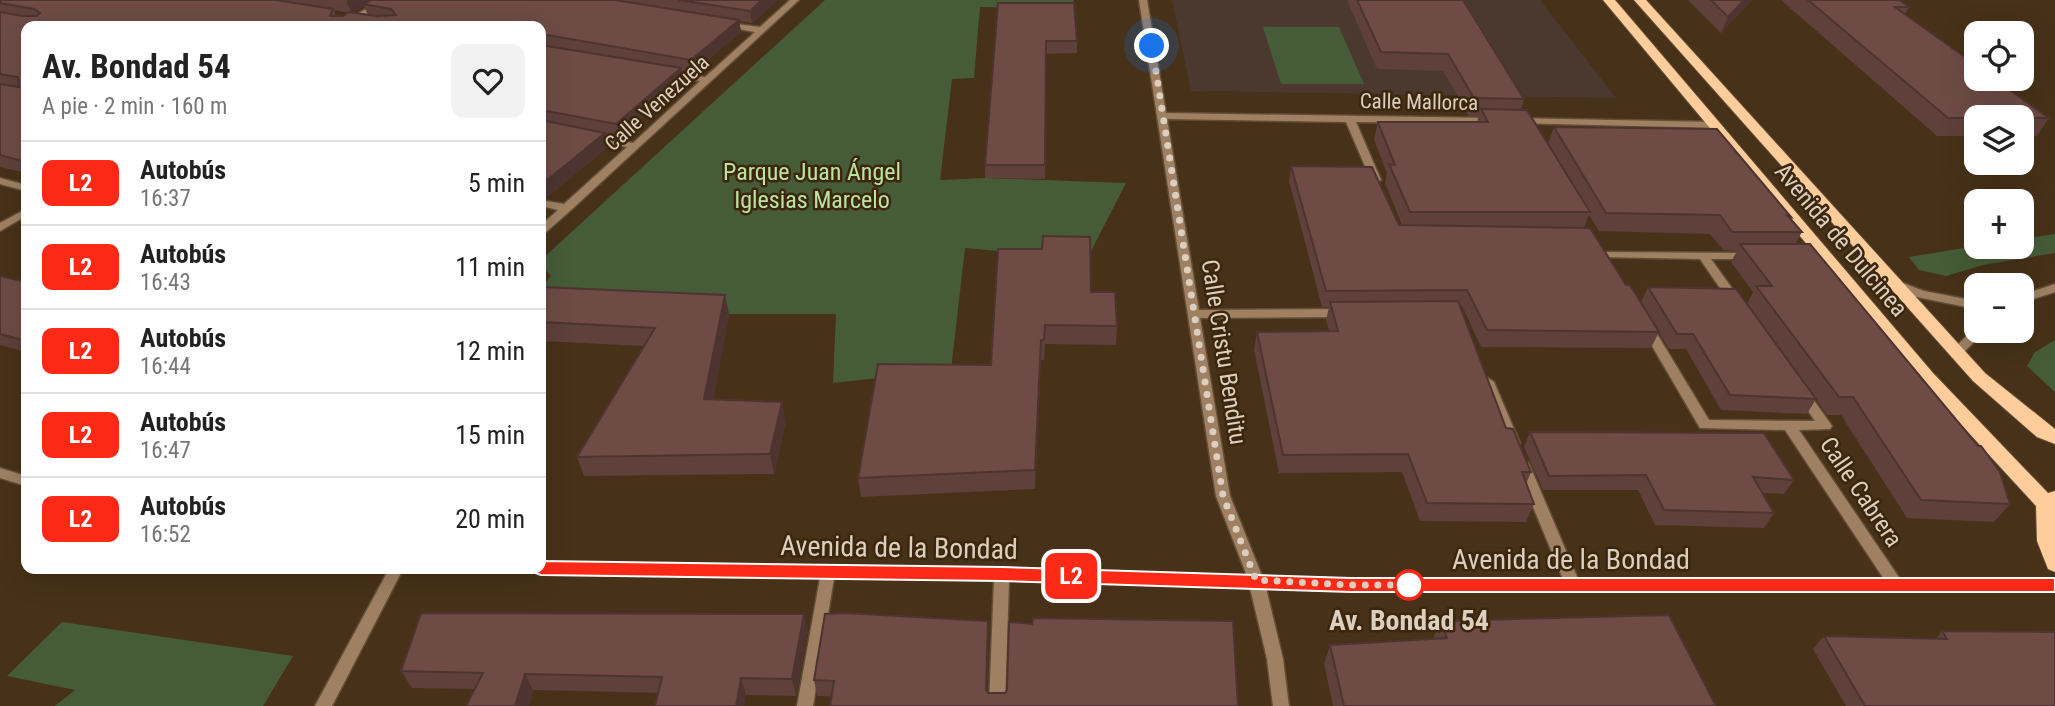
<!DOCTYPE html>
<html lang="es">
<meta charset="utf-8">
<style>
body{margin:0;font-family:"Roboto Condensed",sans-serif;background:#f2f2f2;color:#222;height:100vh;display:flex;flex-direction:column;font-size:26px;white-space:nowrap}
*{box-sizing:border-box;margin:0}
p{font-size:23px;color:#767676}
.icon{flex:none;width:38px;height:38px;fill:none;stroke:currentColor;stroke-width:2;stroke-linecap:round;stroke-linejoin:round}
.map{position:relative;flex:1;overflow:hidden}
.drawer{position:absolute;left:21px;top:21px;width:525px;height:553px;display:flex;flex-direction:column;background:#fff;border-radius:14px;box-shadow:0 7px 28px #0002}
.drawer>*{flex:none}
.badge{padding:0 14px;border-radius:10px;font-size:24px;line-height:46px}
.fabs{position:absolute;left:1964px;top:21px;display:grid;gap:14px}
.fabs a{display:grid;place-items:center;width:70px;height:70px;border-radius:14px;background:#fff;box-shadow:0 7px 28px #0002;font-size:35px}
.you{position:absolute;width:35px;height:35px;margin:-18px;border:5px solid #fff;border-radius:50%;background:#1a73e8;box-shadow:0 0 0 10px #1a73e833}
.map>.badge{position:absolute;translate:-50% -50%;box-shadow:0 0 0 4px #fff}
.round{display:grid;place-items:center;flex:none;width:74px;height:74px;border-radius:14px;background:#f2f2f2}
.headline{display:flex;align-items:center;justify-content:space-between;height:119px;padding:0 21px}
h1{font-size:33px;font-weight:700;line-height:52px}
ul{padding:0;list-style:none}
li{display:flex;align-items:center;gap:21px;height:84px;padding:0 21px;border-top:2px solid #e0e0e0}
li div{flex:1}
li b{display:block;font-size:26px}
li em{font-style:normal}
li .badge{min-width:77px;font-weight:700;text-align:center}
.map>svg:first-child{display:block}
.education{fill:#4b3930}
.green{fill:#465c38}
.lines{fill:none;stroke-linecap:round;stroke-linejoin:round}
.minor-casing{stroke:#624d36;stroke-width:3}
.major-casing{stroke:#624d36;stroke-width:2}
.minor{fill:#9f8062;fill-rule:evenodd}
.major{fill:#ffcc9b;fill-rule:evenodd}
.wall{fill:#5f403b;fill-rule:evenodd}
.shaded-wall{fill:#4d3430}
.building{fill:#6e4b45;stroke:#4d3430;stroke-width:2}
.line{fill:#fc2916;stroke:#fff;stroke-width:2}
.walk{stroke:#ddcfc0;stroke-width:7;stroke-dasharray:0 12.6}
.stop-dot{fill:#fff;stroke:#fc2916;stroke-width:3.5}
.labels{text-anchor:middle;stroke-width:5;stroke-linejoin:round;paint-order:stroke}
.far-street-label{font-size:21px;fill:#ddcfc0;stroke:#3c270d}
.park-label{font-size:24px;fill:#bbe4a3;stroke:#3c270d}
.street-label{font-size:24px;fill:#ddcfc0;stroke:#3c270d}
.near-street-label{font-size:28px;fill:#ddcfc0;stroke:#3c270d}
.near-stop-label{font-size:28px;font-weight:bold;fill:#ddcfc0;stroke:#3c270d}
</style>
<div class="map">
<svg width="2055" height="706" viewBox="0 0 2055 706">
<rect width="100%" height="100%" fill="#473118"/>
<polygon class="education" points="1172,0 1540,0 1616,98 1191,91"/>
<g class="green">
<polygon points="825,0 1074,0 1073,9 980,7 974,78 952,79 940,180 985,178 1126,183 1089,255 1043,255 965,248 951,370 833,383 836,314 729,314 541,288 551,276 541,265 541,260"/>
<polygon points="1263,27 1339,27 1364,84 1281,84"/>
<polygon points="2055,234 2055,253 1983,265 1946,276 1919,270 1909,257 1976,246 2021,247 2021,239"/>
<polygon points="2055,340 2055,392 2027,366 2035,352"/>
<polygon points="62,622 293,656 263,706 55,706 75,690 7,676"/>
</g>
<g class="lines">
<defs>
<g id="minor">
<polygon points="381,0 391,0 347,26 337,26"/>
<polygon points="790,0 799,0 571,210 545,233 541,234 541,225 558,210 541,206 541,200 564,204 627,147 591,140 591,136 633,143 700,81 666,76 666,72 705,77 755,32 721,26 721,22 760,27"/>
<polygon points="1139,0 1147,0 1166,113 1492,118 1497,121 1492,124 1356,122 1381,180 1376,183 1371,180 1346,122 1167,119 1199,310 1341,309 1347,313 1341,317 1200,318 1230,496 1262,576 1351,579 1563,579 1516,466 1518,462 1528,462 1530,466 1578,579 1884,579 1785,430 1700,428 1641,327 1647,323 1651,324 1709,420 1815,421 1797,395 1803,391 1808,392 1832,426 1830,429 1799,430 1900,579 2055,579 2055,591 1351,591 1266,588 1283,659 1289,706 1273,706 1267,659 1250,588 1009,580 1005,706 989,706 994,580 834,578 813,706 797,706 820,578 541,574 536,572 534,569 541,569 541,562 1002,568 1247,576 1216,496"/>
<polygon points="1517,118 1715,122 1720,125 1715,128 1514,123 1514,119"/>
<polygon points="0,178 26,185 26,191 0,184"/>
<polygon points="26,209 26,216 0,231 0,223"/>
<polygon points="1604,252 1751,253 1757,256 1751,259 1711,259 1741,301 1735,305 1731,304 1700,259 1600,257 1598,255"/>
<polygon points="1895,280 1924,291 1976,301 1976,309 1917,297 1891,287 1889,284 1891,281"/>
<polygon points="2055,284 2055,292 2021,303 2021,295"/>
<polygon points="1975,328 1976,331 1985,331 1960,356 1952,356 1950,353 1952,350"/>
<polygon points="1488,378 1494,382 1520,443 1518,446 1508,446 1506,443 1482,382"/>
<polygon points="0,468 26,476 26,486 0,478"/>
<polygon points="389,569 403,569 332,706 315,706"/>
</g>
<g id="major">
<polygon points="1603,0 1615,0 1933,373 2048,493 2055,491 2055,572 2048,569 2037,541 2036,506 1921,381"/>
<polygon points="1634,0 1646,0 1985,373 2055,429 2055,444 2037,437 1973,381"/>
</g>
</defs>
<use href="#minor" class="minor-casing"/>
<use href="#major" class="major-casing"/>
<use href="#minor" class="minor"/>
<use href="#major" class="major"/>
</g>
<g class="wall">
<path d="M0,0H778L752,23L739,21L741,32L693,72L681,70L684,81L620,138L606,135L609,146L546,198H541V26H26V173L0,167ZM364,6L368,15L352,13L363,7ZM334,10L349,13L343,16H336Z"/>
<polygon points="1347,0 1463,0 1524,99 1521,110 1548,144 1554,127 1791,217 1790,218 1802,232 1795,244 2010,504 1994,522 1907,518 1841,415 1827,415 1816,399 1807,414 1721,410 1686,349 1669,349 1641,302 1648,287 1747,304 1753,292 1731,262 1737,251 1723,250 1710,234 1599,231 1589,215 1584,228 1626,285 1659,332 1651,348 1481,347 1462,306 1460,306 1506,428 1531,472 1526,484 1534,504 1526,522 1420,521 1402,472 1279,473 1254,350 1257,332 1329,331 1326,320 1329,307 1322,307 1289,181 1291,166 1399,225 1402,225 1385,183 1387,173 1374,140 1378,122 1477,122 1479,116 1469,116 1443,71 1377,69"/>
<polygon points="1688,0 1752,0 1721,33"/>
<polygon points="1781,0 1899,0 1909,7 1905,14 2049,118 2037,136 2021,136 2021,117 1976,117 1976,136 1937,136"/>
<polygon points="998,3 1077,41 1077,53 1046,54 1045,179 985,178 985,165"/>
<polygon points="0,276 26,282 26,352 0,345"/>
<polygon points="541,287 729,314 713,400 786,422 774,474 584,476 577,457 644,346 541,341"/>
<polygon points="1091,292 1117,326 1116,345 1045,344 1044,360 1041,360 1035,489 861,497 858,478 991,365"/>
<polygon points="1530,432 1794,480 1784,494 1762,493 1774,513 1764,528 1655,525 1638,490 1543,490 1524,447"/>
<polygon points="1440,621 1716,706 1333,706 1324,664 1330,645 1433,639"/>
<polygon points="808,630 796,696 533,690 529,706 466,706 475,689 412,688 401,671"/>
<polygon points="1942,631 2055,706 1846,706 1813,649 1824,636 1936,639"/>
<polygon points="989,637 987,691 988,693 1238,706 817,696 814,680"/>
</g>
<g class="shaded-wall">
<polygon points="349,0 376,0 363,4 364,6 352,13 346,1"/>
<polygon points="762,0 778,0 752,23 750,11"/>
<polygon points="1744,0 1752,0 1721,33 1728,17"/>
<polygon points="739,20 741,32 693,72 691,60"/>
<polygon points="681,68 684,81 620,138 616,124"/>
<polygon points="605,133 609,146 546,198 541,184"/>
<polygon points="725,295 729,314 710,419 704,399"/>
<polygon points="1041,340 1041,360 1035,489 1035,470"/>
<polygon points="782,402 786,422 774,474 770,454"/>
<polygon points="804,614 808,630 796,696 792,679"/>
<polygon points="988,621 989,637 986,706 986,690"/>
<polygon points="525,674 533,690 529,706 515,706"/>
<polygon points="741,678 746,695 744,706 736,706"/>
</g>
<g class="building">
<polygon points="0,0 276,0 333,9 330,16 343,16 349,12 376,16 396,15 391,9 363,4 371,0 615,0 739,20 691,60 541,34 541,26 26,26 26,162 0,155 0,84 19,87 18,77 0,74 0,12 22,16 37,16 40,13 34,9 0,3"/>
<polygon points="679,0 762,0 750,11"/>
<polygon points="1357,0 1463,0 1524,99 1474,98 1448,54 1381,52"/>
<polygon points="1711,0 1744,0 1728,17"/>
<polygon points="1808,0 1899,0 1909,7 1895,7 1976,65 1976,79 1994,79 2049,118 1976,117 1976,118 1948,118"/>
<polygon points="998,3 1074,3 1077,41 1046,41 1045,165 985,165"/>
<polygon points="541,45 681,68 616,124 541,110"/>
<polygon points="1481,109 1527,110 1590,212 1410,212 1389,164 1395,165 1378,122 1488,122"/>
<polygon points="541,120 605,133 552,176 541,184"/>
<polygon points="1554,127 1717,129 1791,217 1788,216 1802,232 1732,232 1720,215 1606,213"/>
<polygon points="1291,166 1372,167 1399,225 1590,228 1626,285 1630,285 1659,332 1487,330 1467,290 1326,291"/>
<polygon points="1043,236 1090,237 1091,292 1115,292 1117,326 1045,325 1044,340 1041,340 1035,470 858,478 878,364 991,365 998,249 1042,249"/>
<polygon points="1740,244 1810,244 1978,446 1981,446 2000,472 2010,504 1921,500 1853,397 1839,397 1756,286 1772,286"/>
<polygon points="0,276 26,282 26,341 0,334"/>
<polygon points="541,287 725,295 704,399 782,402 770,454 577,457 655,328 541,322"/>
<polygon points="1648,287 1736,289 1816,399 1730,395 1693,334 1677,334"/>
<polygon points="1458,301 1506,428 1513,429 1531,472 1522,472 1534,504 1427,503 1408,454 1283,455 1257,332 1338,331 1330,302"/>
<polygon points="1530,432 1764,433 1794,480 1753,477 1774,513 1664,510 1646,475 1549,476"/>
<polygon points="421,613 804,614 792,679 741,678 736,706 655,706 662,677 525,674 515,706 466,706 483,673 401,671"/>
<polygon points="844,613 988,621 986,690 988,693 1005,693 1007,690 1009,622 1032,624 1033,618 1233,621 1238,706 830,706 834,681 814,680 825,614"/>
<polygon points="1669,615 1716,706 1344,706 1330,645 1447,638 1440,621"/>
<polygon points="1942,631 2055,632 2055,706 1865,706 1824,636 1947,639"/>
</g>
<polygon class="line" points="541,561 1002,567 1351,578 2055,578 2055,592 1351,592 1002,581 541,575 535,573 532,568 535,563"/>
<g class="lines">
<polyline class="walk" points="1152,46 1223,496 1256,580 1351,585 1409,585"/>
</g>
<circle class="stop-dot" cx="1409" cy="585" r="14"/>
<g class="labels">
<g class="far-street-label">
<text transform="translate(1419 102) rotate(1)" y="7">Calle Mallorca</text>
<text transform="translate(657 103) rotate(-42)" y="7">Calle Venezuela</text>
</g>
<g class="park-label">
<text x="812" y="180">Parque Juan Ángel<tspan x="812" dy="28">Iglesias Marcelo</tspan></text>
</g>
<g class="street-label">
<text transform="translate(1841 240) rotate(50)" y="8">Avenida de Dulcinea</text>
<text transform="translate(1224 352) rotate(81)" y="8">Calle Cristu Benditu</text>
<text transform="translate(1861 492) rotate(56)" y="8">Calle Cabrera</text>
</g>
<g class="near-street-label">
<text transform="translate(899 547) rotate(1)" y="10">Avenida de la Bondad</text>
<text x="1571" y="569">Avenida de la Bondad</text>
</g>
<g class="near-stop-label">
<text x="1409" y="630">Av. Bondad 54</text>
</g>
</g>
</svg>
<div class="fabs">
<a><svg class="icon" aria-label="locate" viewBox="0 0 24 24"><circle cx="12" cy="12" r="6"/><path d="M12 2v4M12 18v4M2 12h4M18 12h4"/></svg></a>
<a><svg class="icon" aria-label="layers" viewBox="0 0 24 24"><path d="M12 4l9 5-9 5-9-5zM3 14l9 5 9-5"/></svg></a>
<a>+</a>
<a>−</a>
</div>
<div class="you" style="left:1152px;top:46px"></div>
<b class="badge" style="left:1071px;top:576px;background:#fc2916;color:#fff">L2</b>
<section class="drawer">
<div class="headline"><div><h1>Av. Bondad 54</h1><p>A pie · 2 min · 160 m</p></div><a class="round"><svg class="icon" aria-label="heart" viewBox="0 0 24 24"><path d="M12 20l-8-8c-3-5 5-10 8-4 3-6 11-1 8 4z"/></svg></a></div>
<ul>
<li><span class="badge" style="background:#fc2916;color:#fff">L2</span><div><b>Autobús</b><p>16:37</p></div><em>5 min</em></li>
<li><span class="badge" style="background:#fc2916;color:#fff">L2</span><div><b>Autobús</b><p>16:43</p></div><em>11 min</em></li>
<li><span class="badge" style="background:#fc2916;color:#fff">L2</span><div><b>Autobús</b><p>16:44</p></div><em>12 min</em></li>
<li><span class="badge" style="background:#fc2916;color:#fff">L2</span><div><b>Autobús</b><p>16:47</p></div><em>15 min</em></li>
<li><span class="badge" style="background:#fc2916;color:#fff">L2</span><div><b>Autobús</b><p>16:52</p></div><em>20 min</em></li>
</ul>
</section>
</div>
